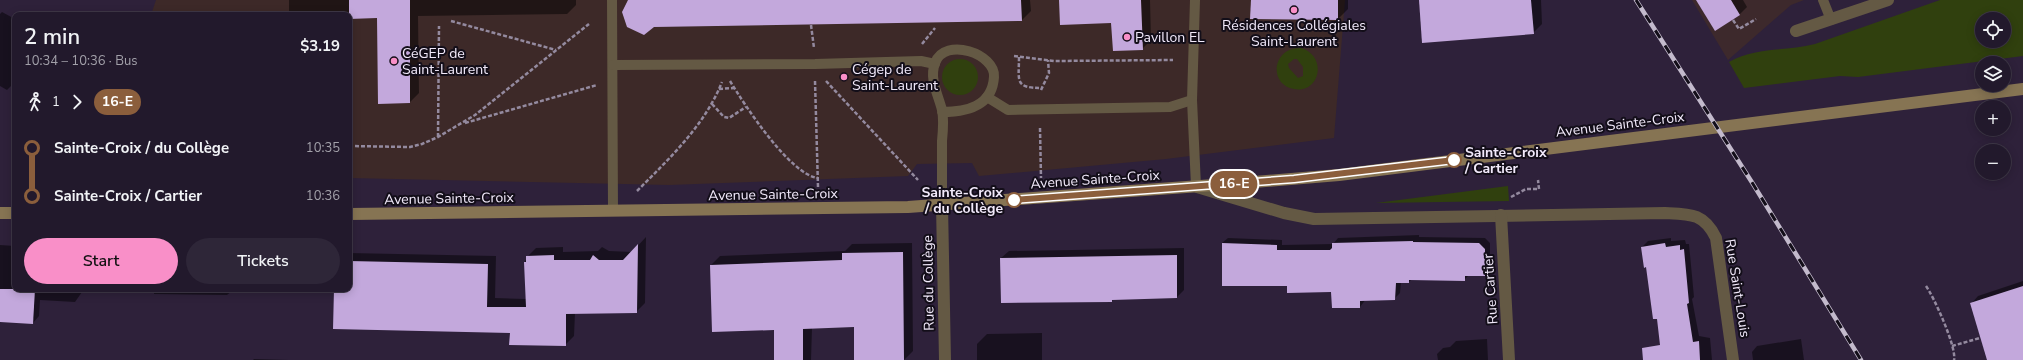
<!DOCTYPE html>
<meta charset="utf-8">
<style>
body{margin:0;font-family:"Nunito Sans",sans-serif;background:#2e2638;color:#f1f3f6;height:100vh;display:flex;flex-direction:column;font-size:15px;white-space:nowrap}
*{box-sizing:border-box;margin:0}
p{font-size:13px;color:#a2a0a9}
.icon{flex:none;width:22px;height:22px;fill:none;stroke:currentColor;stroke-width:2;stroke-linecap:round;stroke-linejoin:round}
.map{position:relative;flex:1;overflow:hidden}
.panel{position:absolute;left:12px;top:12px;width:340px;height:280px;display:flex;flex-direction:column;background:#22192c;border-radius:8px;box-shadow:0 2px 10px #0003,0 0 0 1px #3f3848}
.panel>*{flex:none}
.badge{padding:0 8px;border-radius:13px;font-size:14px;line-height:26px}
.buttons{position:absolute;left:1975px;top:12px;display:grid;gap:8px}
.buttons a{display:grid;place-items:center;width:36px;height:36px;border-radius:50%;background:#22192c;box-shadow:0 2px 10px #0003,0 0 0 1px #3f3848;font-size:20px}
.map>.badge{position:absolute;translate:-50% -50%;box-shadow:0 0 0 2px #fff}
.legs{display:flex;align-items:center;gap:6px;height:44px;padding:0 12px;font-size:13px}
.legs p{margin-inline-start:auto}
.overview{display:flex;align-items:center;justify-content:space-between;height:68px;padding:0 12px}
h1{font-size:22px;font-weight:600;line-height:30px}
.button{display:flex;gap:8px;margin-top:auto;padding:8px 12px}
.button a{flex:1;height:46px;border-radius:24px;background:#f98fc8;color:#111;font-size:16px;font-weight:600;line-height:46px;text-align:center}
.button a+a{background:#2e2638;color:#f1f3f6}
ul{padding:0 12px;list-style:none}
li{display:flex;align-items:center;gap:14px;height:48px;font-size:15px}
li i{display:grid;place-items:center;width:6px;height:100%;margin:0 5px;background:currentColor}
li i::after{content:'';width:10px;height:10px;margin:-5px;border:3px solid;border-radius:50%;background:#22192c}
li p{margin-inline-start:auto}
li:first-child i{background:linear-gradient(#0000 50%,currentColor 0)}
li:last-child i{background:linear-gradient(currentColor 50%,#0000 0)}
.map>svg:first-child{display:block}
.industrial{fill:#3d292c}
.education{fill:#3d2928}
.green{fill:#30400e;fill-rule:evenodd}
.shadow{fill:#0007}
.building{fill:#c3a8dc}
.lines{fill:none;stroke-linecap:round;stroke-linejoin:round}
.path{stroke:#948a9f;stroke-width:2.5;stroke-dasharray:4 2;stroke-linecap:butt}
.service{stroke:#645944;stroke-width:10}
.minor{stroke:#645944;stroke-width:12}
.secondary{stroke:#867453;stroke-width:12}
.rail-casing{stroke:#c3bacc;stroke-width:4.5}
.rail{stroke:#130e19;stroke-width:3;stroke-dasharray:9;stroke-linecap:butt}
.line-1-casing{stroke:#fff;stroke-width:9}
.line-1{stroke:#8b5e3c;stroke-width:6}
.poi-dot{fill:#f98fc8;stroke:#130e19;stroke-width:1.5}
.stop-1-dot{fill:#fff;stroke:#8b5e3c;stroke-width:2}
.labels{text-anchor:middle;stroke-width:4;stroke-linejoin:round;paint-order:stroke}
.poi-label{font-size:14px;fill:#f2eafb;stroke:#130e19;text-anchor:start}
.street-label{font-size:14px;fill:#f2eafb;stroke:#130e19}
.stop-label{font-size:14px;font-weight:bold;fill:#f2eafb;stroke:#130e19;text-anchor:start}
</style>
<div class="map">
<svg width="2023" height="360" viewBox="0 0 2023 360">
<rect width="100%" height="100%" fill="#2e213a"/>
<polygon class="industrial" points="1692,0 1804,0 1791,5 1728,60"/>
<polygon class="education" points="156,0 1345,0 1334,138 1166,159 979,176 972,163 917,164 908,176 669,185 349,178 349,15 151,15"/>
<g class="green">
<path d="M1940,0H2023V56L1858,77L1840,76L1744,88L1729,62C1757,46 1785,52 1815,44ZM1982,19H2004V41H1982Z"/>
<path d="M1301,48C1328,56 1320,94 1294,89C1268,85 1272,47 1301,48ZM1294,59H1297L1303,67V76L1298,78L1289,68L1288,64Z"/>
<circle cx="960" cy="77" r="18"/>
<polygon points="1508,186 1509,201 1376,203"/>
</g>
<g class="shadow">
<polygon points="289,0 576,0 576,5 567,14 418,16 419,93 410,102 378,17 349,18 349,15 289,15"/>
<polygon points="629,0 1030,0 1031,11 1022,20 654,26"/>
<polygon points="1060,0 1150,0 1151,40 1142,49 1112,22"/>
<polygon points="1252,0 1348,0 1348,9 1338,19"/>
<polygon points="1420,0 1541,0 1542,24 1533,33"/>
<polygon points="1698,0 1743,0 1747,7 1740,14"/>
<polygon points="2,12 15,19 15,82 7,90 0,86 0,14"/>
<polygon points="1419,235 1419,237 1485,238 1490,243 1490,269 1484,275 1469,275 1464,280 1412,279 1409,282 1401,282 1400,293 1394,299 1366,299 1360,307 1332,291 1288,285 1222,243 1228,238 1282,240 1282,245 1333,244 1338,238"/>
<polygon points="646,237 645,303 636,312 575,313 574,336 565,345 335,289 349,289 349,253 496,256 495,298 526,299 525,262 527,257 536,248 563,247 563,252 598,251 602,247 609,251 632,252"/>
<polygon points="1671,238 1671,241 1685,240 1686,244 1689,244 1694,297 1692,299 1699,336 1710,338 1712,360 1663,360 1658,318 1642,247 1648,241"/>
<polygon points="912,243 913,351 904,360 855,360 855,326 812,328 811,360 775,360 775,329 711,265 720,256 845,251 852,244"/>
<polygon points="0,245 15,246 15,289 90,289 87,292 82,292 75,302 40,300 39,316 33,323 0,321"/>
<polygon points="1184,248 1184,290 1177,297 1114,298 1112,301 1001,258 1009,251"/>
<polygon points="2023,281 2023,360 1989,360 1971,304 1978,296"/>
<polygon points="154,289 285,289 232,291 227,295 154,294"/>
<polygon points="1042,333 1042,360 977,360 977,344 987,334"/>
<polygon points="1487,339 1488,360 1438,360 1437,354 1443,348 1450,347 1456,341"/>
<polygon points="1801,339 1804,360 1753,360 1752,352 1757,346"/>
<polygon points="254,359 289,360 253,360"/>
</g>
<g class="building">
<polygon points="349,0 410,0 410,103 378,104 377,18 349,19"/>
<polygon points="628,0 1021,0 1022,21 654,27 644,35 627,27 622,12"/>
<polygon points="1059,0 1141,0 1143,50 1113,51 1111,23 1060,25"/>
<polygon points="1251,0 1338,0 1338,20 1250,19"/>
<polygon points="1419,0 1531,0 1534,34 1422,43"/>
<polygon points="1696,0 1731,0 1740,15 1715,31"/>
<polygon points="1413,241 1413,242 1479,243 1485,249 1485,276 1465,276 1465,281 1409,280 1409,283 1396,283 1395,300 1360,301 1360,308 1332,308 1331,292 1287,293 1287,286 1222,286 1222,243 1277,245 1277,250 1330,250 1332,248 1332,243"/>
<polygon points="1665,243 1666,247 1680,245 1680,250 1684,249 1689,303 1687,304 1693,342 1699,341 1700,360 1643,360 1642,348 1660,345 1657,319 1653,319 1646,267 1644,268 1641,247"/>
<polygon points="638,244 637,313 566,314 566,346 509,345 510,333 333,329 334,289 349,289 349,261 488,264 487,307 526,307 524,262 526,262 526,256 554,255 554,260 590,260 593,255 599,260 623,260"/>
<polygon points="903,252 904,360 854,360 854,327 803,329 803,360 774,360 774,330 712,332 710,265 842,260 842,253"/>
<polygon points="1177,255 1177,298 1112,300 1112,302 1001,303 1000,258"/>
<polygon points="2023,286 2023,360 1987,360 1970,303"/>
<polygon points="0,289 35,289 33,324 0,322"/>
</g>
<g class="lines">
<g class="path">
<polyline points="1733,20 1739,29 1756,19"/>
<polyline points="451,21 556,50"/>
<polyline points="811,25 814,48"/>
<polyline points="922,44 935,28"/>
<polyline points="1014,56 1054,61 1173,60"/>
<path d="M1019,57C1019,81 1014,88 1042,88"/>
<path d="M730,81C744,104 790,175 818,178"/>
<polyline points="815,81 818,187"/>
<polyline points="826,81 918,180"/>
<polyline points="719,89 734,88"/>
<polyline points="1041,90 1049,73 1048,60"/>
<polyline points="712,104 724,117 729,118 746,107"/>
<polyline points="465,123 597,85"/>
<polyline points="1040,128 1041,178"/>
<polyline points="438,137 439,26"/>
<polyline points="349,146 410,147 422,144 438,137 475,115 589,24"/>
<path d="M637,191C670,158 705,125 722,82"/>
<polyline points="1511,197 1526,189 1539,189 1538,180"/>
<path d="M1926,286C1934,297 1957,348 1954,360"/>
<polyline points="1952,346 1980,338"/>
</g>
<g class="service">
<polyline points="612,0 613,211"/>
<polyline points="1195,0 1192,100 1196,186"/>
<polyline points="1823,0 1831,20"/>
<polyline points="613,65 815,64 921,61 935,64"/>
<polyline points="987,97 1008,110 1170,107 1192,100"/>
<path d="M942,205C942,183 942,162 942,141C943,131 944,119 942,110C938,94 929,79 935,63C945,36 996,54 994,77C992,107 966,112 942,112"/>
</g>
<g class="minor">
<polyline points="1796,31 1888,0"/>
<path d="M1197,187L1284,213L1314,219L1665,213C1690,214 1704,213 1716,238L1733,360"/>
<polyline points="942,205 945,360"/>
<polyline points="1501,215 1509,360"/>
</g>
<g class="secondary">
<polyline points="0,213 15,213"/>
<polyline points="349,214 908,207 1242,183 1339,175 2023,89"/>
</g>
<defs>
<polyline id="rail" points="1636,0 1753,184 1861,360"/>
</defs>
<use href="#rail" class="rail-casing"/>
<use href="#rail" class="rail"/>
</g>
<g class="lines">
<defs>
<polyline id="line-1" points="1014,200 1294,179 1454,160"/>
</defs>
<use href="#line-1" class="line-1-casing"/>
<use href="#line-1" class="line-1"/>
</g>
<g class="poi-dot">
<circle cx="1294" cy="10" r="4"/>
<circle cx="1127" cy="37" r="4"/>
<circle cx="394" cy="61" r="4"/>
<circle cx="844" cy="77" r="4"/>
</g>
<g class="stop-1-dot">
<circle cx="1454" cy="160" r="7"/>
<circle cx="1014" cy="200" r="7"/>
</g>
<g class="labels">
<g class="poi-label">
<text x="1294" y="30" text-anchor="middle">Résidences Collégiales<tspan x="1294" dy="16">Saint-Laurent</tspan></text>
<text x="1135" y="42">Pavillon EL</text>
<text x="402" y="58">CéGEP de<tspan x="402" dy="16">Saint-Laurent</tspan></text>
<text x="852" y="74">Cégep de<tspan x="852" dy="16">Saint-Laurent</tspan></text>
</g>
<g class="street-label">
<text transform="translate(1620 124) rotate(-7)" y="5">Avenue Sainte-Croix</text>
<text transform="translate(1095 179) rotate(-4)" y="5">Avenue Sainte-Croix</text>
<text transform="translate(773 194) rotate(-1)" y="5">Avenue Sainte-Croix</text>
<text transform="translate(449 198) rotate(-1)" y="5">Avenue Sainte-Croix</text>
<text transform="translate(928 283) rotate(-91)" y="5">Rue du Collège</text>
<text transform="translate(1738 288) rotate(81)" y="5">Rue Saint-Louis</text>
<text transform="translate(1490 289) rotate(-94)" y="5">Rue Cartier</text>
</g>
<g class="stop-label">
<text x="1465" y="157">Sainte-Croix<tspan x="1465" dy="16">/ Cartier</tspan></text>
<text x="1003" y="197" text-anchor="end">Sainte-Croix<tspan x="1003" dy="16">/ du Collège</tspan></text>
</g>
</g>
</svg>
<div class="buttons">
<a><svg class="icon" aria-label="locate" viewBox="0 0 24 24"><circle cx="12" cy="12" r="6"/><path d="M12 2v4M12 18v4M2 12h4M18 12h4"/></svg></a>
<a><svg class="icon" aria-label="layers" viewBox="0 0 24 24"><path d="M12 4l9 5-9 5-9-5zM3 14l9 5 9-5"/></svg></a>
<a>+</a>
<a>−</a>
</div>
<b class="badge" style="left:1234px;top:184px;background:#8b5e3c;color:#fff">16-E</b>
<section class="panel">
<div class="overview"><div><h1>2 min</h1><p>10:34 – 10:36 · Bus</p></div><b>$3.19</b></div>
<div class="legs"><svg class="icon" aria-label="walk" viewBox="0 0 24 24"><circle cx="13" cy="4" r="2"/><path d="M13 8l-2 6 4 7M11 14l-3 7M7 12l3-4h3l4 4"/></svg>1<svg class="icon" aria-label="forward" viewBox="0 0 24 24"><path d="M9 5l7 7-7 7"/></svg><b class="badge" style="background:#8b5e3c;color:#fff">16-E</b></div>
<ul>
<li><i style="color:#8b5e3c"></i><b>Sainte-Croix / du Collège</b><p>10:35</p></li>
<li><i style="color:#8b5e3c"></i><b>Sainte-Croix / Cartier</b><p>10:36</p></li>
</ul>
<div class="button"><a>Start</a><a>Tickets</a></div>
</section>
</div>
